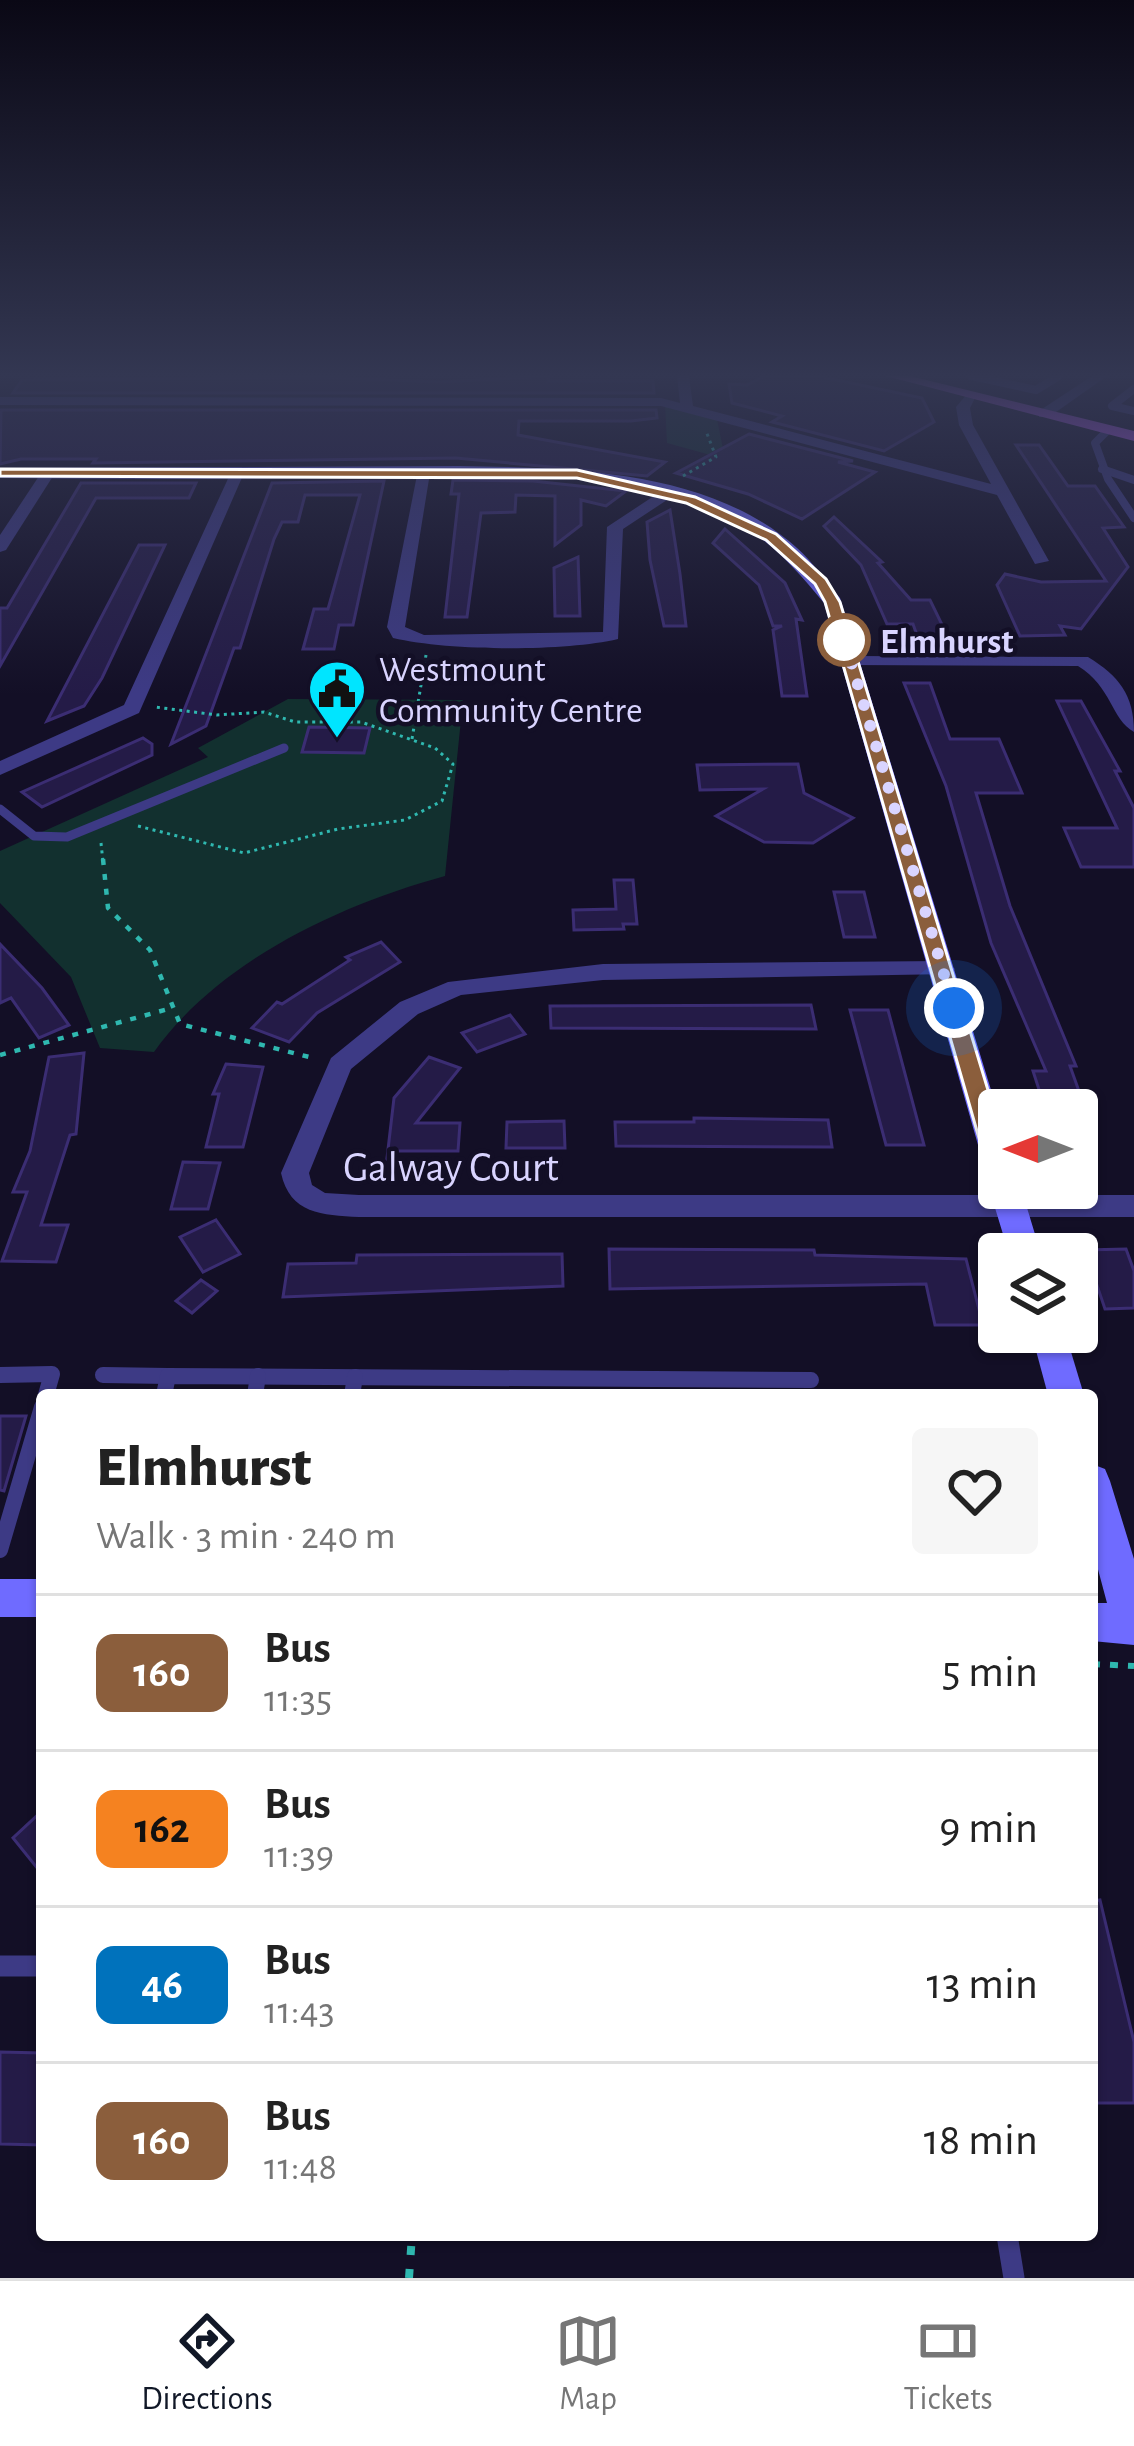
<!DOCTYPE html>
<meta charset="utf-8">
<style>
body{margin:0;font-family:"Alegreya Sans",sans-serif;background:#f6f6f6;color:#222;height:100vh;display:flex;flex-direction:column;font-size:45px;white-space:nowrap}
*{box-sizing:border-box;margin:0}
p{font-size:39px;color:#767676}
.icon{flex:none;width:66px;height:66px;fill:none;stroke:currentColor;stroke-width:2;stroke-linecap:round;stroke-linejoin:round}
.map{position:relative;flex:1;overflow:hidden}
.panel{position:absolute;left:36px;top:1389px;width:1062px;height:852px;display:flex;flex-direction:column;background:#fff;border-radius:12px;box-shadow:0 3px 9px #0004}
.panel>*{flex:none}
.badge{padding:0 24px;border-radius:18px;font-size:42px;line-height:78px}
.needle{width:78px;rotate:270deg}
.buttons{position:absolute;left:978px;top:1089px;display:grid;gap:24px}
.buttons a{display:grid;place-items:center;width:120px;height:120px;border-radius:12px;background:#fff;box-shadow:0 3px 9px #0004;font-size:60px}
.you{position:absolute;width:60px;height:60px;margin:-30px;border:9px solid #fff;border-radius:50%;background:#1a73e8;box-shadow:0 0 0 18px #1a73e833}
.map>.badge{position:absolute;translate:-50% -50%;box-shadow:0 0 0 6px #fff}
.round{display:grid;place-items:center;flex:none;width:126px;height:126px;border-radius:12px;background:#f6f6f6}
.head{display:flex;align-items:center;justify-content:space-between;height:204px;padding:0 60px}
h1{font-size:57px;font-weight:800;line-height:90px}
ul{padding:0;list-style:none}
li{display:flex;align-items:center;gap:36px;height:156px;padding:0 60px;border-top:3px solid #e0e0e0}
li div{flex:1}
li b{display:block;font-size:45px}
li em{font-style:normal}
li .badge{min-width:132px;font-weight:700;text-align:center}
.dock{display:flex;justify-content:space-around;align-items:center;height:168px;border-top:3px solid #e0e0e0;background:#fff;font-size:33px;color:#767676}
.dock a{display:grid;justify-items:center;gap:6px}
.dock .current{color:#111827}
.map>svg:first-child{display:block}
.green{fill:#12302f}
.building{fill:#241b47;stroke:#3b2d73;stroke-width:3}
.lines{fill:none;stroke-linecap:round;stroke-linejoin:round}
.path-far3{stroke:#2fb8b0;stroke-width:3;stroke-dasharray:3 4.5;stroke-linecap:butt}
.path-far2{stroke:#2fb8b0;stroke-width:4.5;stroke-dasharray:6 9;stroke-linecap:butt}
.path-far1{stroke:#2fb8b0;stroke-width:6;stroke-dasharray:8 10;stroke-linecap:butt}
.path{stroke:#2fb8b0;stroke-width:8;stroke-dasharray:9 14;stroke-linecap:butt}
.lane-far3{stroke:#3d3a85;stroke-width:8}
.lane-far2{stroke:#3d3a85;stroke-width:9}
.lane-far1{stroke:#3d3a85;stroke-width:16}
.lane{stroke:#3d3a85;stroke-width:21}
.street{fill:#3d3a85;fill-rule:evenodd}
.secondary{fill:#6f6bff;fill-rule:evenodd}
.primary{fill:#c25bff;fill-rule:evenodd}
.line{fill:#8b5e3c;stroke:#fff;stroke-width:3}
.walk{stroke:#d9d4ff;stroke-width:12;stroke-dasharray:0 21.6}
.stop-dot{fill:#fff;stroke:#8b5e3c;stroke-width:6}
.labels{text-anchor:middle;stroke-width:9;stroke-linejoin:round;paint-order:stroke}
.far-stop-label{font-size:36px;font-weight:bold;fill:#d9d4ff;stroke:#130f26;text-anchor:start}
.far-poi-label{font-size:36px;fill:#d9d4ff;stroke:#130f26;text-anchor:start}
.street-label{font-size:42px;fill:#d9d4ff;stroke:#130f26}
</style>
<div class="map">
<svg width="1134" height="2278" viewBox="0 0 1134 2278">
<rect width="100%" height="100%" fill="#130f26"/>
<g class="green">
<polygon points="665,403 716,414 725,459 667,443"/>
<path d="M288,699L463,700L445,876C339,905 219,961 154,1052L100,1048L71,977L0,903V851L208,757L198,748Z"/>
</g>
<g class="building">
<polygon points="549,376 548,381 653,381 654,393 13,393 22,380 318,377 440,382"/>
<polygon points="764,376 818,376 922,398 934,422 884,451 772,422 782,416 732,403 729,384 747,385"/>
<polygon points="656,410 657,418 631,421 519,421 518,435 665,462 647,476 456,458 93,463 96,459 21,459 0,464 1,410"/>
<polygon points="749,434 853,461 838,462 875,472 802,519 748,494 676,473"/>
<polygon points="1016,445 1039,445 1068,486 1095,486 1124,527 1103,528 1128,567 1081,629 1060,626 1065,635 1020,636 997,585 1005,574 1041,582 1106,581"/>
<polygon points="453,480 533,481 626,491 606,506 581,500 581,525 555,545 555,496 516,495 515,512 481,513 467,617 445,617 459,494 451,494"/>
<polygon points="384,481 353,625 339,625 334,649 303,649 314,609 328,609 360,495 305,495 298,522 282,522 274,539 240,648 234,648 206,726 171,744 272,483"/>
<polygon points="81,483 196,483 189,498 96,498 0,666 0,608 7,608"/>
<polygon points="670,510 680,574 686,626 664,626 650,560 647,522"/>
<polygon points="834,517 882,562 878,563 911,600 930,600 950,641 919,641 913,624 887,624 861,565 824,526"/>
<polygon points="725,529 785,583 802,620 796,619 807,696 782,696 773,630 782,626 773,626 759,585 713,543"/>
<polygon points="139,545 165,545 102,678 84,706 47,721"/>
<polygon points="578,557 580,616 555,616 554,568"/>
<polygon points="904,683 930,683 950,739 999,739 1022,793 976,793 1010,906 1076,1066 1070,1066 1085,1108 1045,1108 1033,1071 1046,1071 991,943 946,786"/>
<polygon points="1057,701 1081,701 1120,771 1115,771 1134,808 1134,867 1081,867 1064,828 1117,828"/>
<polygon points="309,727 370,728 364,753 302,752"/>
<polygon points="143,738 152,744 152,755 42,807 22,792"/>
<polygon points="798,764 804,793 853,818 813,843 764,842 716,816 763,789 700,790 697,765"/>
<polygon points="614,880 633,880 637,924 623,924 624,929 574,930 573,910 616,909"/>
<polygon points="834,892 864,892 875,937 844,937"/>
<polygon points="381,942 400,962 317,1013 289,1042 252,1028 277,1002 282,1004 350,960 346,957"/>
<polygon points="0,944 42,988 69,1025 39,1038 11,998 0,1003"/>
<polygon points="811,1005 816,1029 551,1028 550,1006"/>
<polygon points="850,1010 888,1010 924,1145 886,1145"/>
<polygon points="510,1015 525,1034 477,1052 462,1033"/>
<polygon points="84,1053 76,1134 70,1135 41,1225 68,1225 56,1262 2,1261 27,1192 13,1192 30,1151 49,1057"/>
<polygon points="429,1057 460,1068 416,1123 460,1123 458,1151 393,1151 387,1158 394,1098"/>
<polygon points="226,1064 263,1067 243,1147 206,1147 219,1094 213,1094"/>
<polygon points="694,1118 828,1120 832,1147 616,1146 615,1122 694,1122"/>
<polygon points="564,1121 565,1148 506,1148 507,1122"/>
<polygon points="183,1162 220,1163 208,1209 171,1209"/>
<polygon points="216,1220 240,1254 203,1272 180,1237"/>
<polygon points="609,1249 814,1250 815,1255 966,1259 983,1325 935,1325 926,1284 610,1289"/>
<polygon points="1126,1249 1134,1271 1134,1308 1105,1309 1085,1250"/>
<polygon points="562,1254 563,1286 283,1297 288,1264 356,1263 357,1255"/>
<polygon points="201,1280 217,1291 192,1313 176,1301"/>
<polygon points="0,1416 26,1416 4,1491 0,1490"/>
<polygon points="42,1811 42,1874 13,1838"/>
<polygon points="1100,1900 1134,2042 1134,2103 1092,2103 1092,1901"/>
<polygon points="0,2052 42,2053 42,2145 0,2144"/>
</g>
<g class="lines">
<g class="path-far3">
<polyline points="683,476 716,457 706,431"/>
<polyline points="412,739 426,655"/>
<polyline points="138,826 244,853 338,829 405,820 442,801 453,764 435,748 361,722 295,722 264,712 217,715 155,707"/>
<polyline points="101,843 103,862"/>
</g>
<g class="path-far2">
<polyline points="103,859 108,908 150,950 180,1024 317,1059"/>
<polyline points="0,1055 172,1008"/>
</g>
<polyline class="path-far1" points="1092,1664 1134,1666"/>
<polyline class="path" points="409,2278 412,2235"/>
<g class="lane-far3">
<polyline points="972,376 1036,390 1059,376"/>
<polyline points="1134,389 1112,406 1134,411"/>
<polyline points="1108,430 1095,443 1108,479 1134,518"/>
<polyline points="1102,469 1134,480"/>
</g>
<polyline class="lane-far2" points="0,809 34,836 67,837 284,748"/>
<g class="lane-far1">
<polyline points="0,1375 52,1374 46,1395"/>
<polyline points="103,1375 168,1376"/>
<polyline points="164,1395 168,1376 811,1380"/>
<polyline points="255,1395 258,1376"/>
<polyline points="352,1395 355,1377"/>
<polyline points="0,1550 42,1407"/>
</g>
<g class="lane">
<polyline points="0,1966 42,1966"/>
<polyline points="1007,2235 1014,2278"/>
</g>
<g class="street">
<polygon points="677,376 689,376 693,406 991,484 959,425 956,407 967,394 977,394 970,408 973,425 1049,561 1035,564 997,495 661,406 0,405 0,397 661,398 680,403"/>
<polygon points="1092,376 1107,376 1049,417 1039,417 1039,411"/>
<polygon points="43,470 55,473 6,550 0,552 0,535"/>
<polygon points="232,470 244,473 139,713 0,775 0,761 124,705"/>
<path d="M418,470L430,473L405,627L424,635L603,632L607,527L663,490H673V496L623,529L618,639C563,652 448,651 393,638L387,627Z"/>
<path d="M850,656L1088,657C1119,676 1134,695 1134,732C1111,719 1112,687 1078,666L844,665L841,661Z"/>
<path d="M943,961L955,969L951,974L603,980L461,995L418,1014L351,1069L309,1173L312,1185L325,1193L359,1195H1134V1217H359C322,1215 290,1214 281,1173L331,1058L400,1002L448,982L603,964Z"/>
</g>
<g class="secondary">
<path d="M459,466C570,468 709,469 797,548C813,562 826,582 840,598L999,1116V1177L988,1174L984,1166L824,603C796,569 769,538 729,519C609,460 460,477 330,478C220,479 110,479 0,478V468Z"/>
<polygon points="999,1178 999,1188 1021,1188 1041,1254 1009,1254 989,1188"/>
<polygon points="1031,1332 1065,1332 1084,1395 1048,1395"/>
<polygon points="1092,1464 1105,1469 1110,1481 1134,1559 1134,1645 1092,1641 1092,1603 1107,1603 1092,1547"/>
<rect x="0" y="1579" width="42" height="38"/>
</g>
<polygon class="primary" points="886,376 910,376 1134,431 1134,441"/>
</g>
<linearGradient id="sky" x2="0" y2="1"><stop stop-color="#0a0815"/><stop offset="0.54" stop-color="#333752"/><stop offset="1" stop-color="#333752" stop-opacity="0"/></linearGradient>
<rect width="1134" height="695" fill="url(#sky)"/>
<polygon class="line" points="0,469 577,470 695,497 776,534 826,579 840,602 1011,1166 1007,1172 999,1175 987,1166 825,602 815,584 766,540 686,503 577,478 0,476"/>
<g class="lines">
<polyline class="walk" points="844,640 842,631 954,1008"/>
</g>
<defs>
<symbol id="civic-pin" viewBox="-11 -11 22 30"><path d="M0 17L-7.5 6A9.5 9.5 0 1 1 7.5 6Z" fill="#00e5ff" stroke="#130f26"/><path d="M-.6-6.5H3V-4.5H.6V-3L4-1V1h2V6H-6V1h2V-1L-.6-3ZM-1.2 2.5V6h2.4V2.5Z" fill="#111"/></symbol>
</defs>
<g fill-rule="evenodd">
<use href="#civic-pin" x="304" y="656" width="66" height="90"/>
</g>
<circle class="stop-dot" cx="844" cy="640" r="24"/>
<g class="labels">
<g class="far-stop-label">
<text x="880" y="653">Elmhurst</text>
</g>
<g class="far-poi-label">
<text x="379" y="681">Westmount<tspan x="379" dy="41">Community Centre</tspan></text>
</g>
<g class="street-label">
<text x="451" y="1181">Galway Court</text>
</g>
</g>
</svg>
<div class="buttons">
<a><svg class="needle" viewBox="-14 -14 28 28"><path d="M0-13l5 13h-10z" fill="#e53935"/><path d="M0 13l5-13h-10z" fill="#767676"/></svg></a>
<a><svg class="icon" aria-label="layers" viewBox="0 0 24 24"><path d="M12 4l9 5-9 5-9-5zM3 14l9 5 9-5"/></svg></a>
</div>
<div class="you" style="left:954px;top:1008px"></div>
<section class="panel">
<div class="head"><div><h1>Elmhurst</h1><p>Walk · 3 min · 240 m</p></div><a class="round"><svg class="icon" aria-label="heart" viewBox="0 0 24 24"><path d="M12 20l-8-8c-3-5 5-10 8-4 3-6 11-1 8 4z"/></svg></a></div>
<ul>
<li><span class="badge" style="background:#8b5e3c;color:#fff">160</span><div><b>Bus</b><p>11:35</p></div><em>5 min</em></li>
<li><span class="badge" style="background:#f58220;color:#111">162</span><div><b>Bus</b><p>11:39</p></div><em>9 min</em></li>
<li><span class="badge" style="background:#0072bc;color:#fff">46</span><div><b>Bus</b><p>11:43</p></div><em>13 min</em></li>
<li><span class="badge" style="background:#8b5e3c;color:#fff">160</span><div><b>Bus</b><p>11:48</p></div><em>18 min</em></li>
</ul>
</section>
</div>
<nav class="dock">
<a class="current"><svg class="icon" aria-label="directions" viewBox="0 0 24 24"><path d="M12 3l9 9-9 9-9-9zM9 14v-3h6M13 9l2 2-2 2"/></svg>Directions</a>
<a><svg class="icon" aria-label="map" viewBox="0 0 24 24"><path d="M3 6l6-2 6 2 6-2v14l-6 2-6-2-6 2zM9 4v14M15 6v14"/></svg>Map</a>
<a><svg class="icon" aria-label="tickets" viewBox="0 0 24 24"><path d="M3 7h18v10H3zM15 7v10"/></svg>Tickets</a>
</nav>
